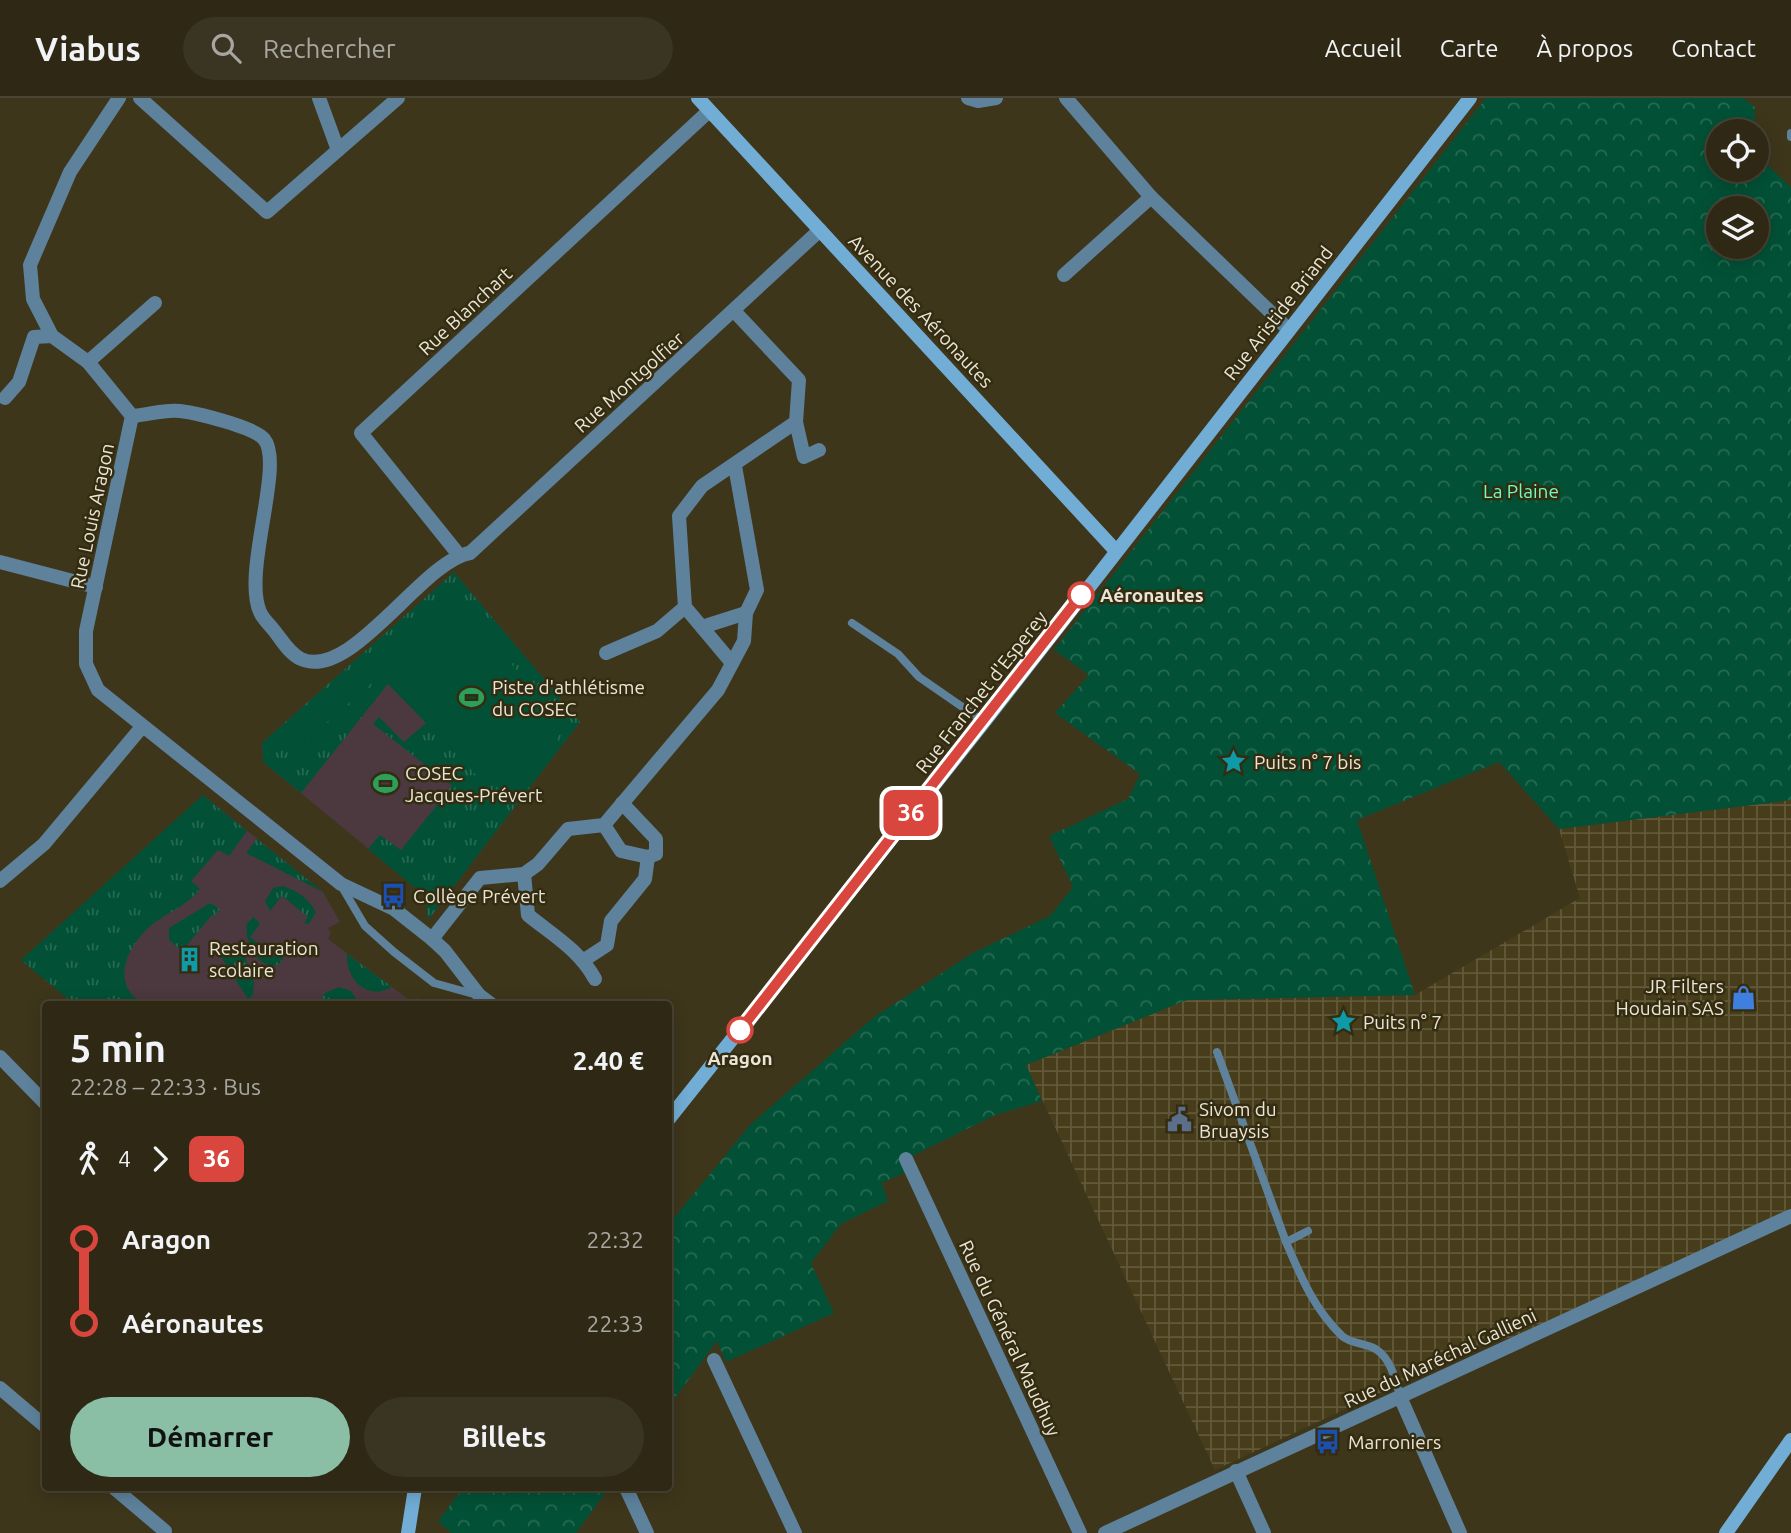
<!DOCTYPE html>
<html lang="fr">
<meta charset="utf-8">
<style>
body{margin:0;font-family:Ubuntu,sans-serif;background:#3a3422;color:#f1f3f6;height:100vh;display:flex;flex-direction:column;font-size:26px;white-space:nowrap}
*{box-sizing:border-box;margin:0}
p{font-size:23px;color:#a7a6a0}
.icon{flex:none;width:38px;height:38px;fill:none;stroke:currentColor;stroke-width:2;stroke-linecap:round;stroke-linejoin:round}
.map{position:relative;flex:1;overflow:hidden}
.side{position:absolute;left:42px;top:903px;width:630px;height:490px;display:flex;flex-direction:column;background:#2e2814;border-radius:7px;box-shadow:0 4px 18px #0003,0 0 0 2px #494434}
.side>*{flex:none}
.badge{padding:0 14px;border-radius:10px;font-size:24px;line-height:46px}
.fabs{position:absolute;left:1706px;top:21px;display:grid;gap:14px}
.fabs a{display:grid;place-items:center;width:63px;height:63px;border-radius:50%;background:#2e2814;box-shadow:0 4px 18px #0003,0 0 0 2px #494434;font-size:35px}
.map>.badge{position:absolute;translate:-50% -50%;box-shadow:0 0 0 4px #fff}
.legs{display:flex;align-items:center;gap:10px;height:77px;padding:0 28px;font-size:23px}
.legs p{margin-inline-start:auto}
.summary{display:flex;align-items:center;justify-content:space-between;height:119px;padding:0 28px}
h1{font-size:38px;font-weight:600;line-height:52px}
.button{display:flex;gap:14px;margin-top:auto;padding:14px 28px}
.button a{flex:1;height:80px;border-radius:42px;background:#8abfa5;color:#111;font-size:28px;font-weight:600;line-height:80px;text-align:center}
.button a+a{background:#3a3422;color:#f1f3f6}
ul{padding:0 28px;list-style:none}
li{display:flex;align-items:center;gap:24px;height:84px;font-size:26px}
li i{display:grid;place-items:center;width:10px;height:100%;margin:0 9px;background:currentColor}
li i::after{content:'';width:18px;height:18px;margin:-9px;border:5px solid;border-radius:50%;background:#2e2814}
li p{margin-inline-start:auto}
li:first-child i{background:linear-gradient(#0000 50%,currentColor 0)}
li:last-child i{background:linear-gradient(currentColor 50%,#0000 0)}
header{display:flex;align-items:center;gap:42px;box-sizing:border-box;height:98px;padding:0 35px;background:#2e2814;border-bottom:2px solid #494434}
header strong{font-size:33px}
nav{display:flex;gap:38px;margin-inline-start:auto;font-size:24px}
.search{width:490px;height:63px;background:#3a3422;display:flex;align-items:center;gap:18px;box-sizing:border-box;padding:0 24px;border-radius:38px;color:#a7a6a0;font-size:26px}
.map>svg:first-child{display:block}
.industrial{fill:url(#industrial-grid)}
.education{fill:#4c383f}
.grass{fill:url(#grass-tufts)}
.forest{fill:url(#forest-crowns);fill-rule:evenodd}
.garden{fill:#025136}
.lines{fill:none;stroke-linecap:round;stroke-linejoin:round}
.lane{stroke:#5e829c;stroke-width:8}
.street{stroke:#5e829c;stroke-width:14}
.secondary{stroke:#71add5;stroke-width:14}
.line-1-casing{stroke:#fff;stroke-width:16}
.line-1{stroke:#d9463e;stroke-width:10}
.stop-1-dot{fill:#fff;stroke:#d9463e;stroke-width:3.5}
.labels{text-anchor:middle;stroke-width:5;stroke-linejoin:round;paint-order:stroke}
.street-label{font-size:19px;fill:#eae5d6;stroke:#342c11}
.park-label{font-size:19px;fill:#6bffbf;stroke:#342c11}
.stop-label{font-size:19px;font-weight:bold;fill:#eae5d6;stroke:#342c11;text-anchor:start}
.poi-label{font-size:19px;fill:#eae5d6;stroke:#342c11;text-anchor:start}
</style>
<header>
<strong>Viabus</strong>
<div class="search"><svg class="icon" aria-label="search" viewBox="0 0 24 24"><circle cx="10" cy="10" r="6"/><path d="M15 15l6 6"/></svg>Rechercher</div>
<nav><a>Accueil</a><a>Carte</a><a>À propos</a><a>Contact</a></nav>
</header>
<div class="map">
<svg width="1791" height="1435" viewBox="0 0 1791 1435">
<defs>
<pattern id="industrial-grid" width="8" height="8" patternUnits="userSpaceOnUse" patternTransform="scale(1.75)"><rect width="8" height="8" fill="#473d1a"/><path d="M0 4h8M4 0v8" fill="none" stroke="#62593b"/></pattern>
<pattern id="grass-tufts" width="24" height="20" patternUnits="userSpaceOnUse" patternTransform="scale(1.75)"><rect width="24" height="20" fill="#025136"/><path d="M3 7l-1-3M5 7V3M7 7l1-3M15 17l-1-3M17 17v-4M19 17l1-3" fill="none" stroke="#276a52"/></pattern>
<pattern id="forest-crowns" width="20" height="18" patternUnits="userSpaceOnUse" patternTransform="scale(1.75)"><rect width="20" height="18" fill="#025136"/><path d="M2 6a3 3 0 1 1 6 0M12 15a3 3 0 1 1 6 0" fill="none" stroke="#276a52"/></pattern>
</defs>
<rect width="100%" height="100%" fill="#3e361b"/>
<polygon class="industrial" points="1791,702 1791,1118 1552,1229 1485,1246 1215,1372 1026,967 1187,902 1415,897 1580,800 1559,731"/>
<g class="education">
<polygon points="454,474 580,624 428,822 428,803 421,794 263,664 262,645"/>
<polygon points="203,697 323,794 340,824 328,830 331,835 328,841 412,904 416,900 437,906 74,906 160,738"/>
</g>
<g class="grass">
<polygon points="454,474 580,624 428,822 425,798 368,751 380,737 401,752 452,688 373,626 379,619 404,644 426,625 388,586 301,695 263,664 262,645"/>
<path d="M203,697L247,733L229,758L218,752L191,783L200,791L195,797C182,809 168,815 154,825C128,846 108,885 144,906H74L21,862Z"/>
<polygon points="257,741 323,794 246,755"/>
<path d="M283,788C298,793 308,800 316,814L309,826L304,825L308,819L282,798L270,813L265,803L273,790Z"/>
<polygon points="210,805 220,811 214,818 212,817 182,853 169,842 169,830"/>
<path d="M254,819L260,826L250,839L276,859L282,853L283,862L277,867C256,871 244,842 247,825Z"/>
<polygon points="229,849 244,857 254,884 253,897 248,901 221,859"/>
<path d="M347,856L392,889C367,904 345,880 347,856Z"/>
<polygon points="339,889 351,893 360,906 318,906 325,895"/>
</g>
<g class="forest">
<path d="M1486,0H1743L1755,9L1754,33H1718V72H1757V48L1762,62L1791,89V702L1559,731L1499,664L1357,722L1415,897L1187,902L1026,967L1042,1003L995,1017L906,1061L910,1072L882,1085L888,1103L841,1126L811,1165L834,1215L726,1264L717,1243L669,1308V1126L750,1027L874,919L973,855L1050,818L1073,789L1049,738L1128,701L1140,676L1055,615L1089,577L1054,552ZM1718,110H1757V149H1718Z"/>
<polygon points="463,1390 609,1390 576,1435 451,1435 438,1423"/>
</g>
<path class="garden" d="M452,499L555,615C571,657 525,696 484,685L381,577L300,648L292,637Z"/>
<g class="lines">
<g class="lane">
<polyline points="1791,35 1791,39"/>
<polyline points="852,525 898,556 919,579 984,624"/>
<polyline points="342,789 365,828 394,854 434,885 477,897"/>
<polyline points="1217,954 1286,1144"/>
<path d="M1308,1133L1286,1144C1301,1179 1314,1211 1342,1238C1351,1246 1367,1245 1377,1252C1392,1262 1396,1285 1401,1301"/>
</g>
<g class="street">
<polyline points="119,0 70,74 30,167 33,201 52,238 88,264 132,318 86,533 86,566 98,592 341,786 394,811 432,841 445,853 479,897 491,906"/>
<polyline points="140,0 267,114 398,0"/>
<polyline points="319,0 338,52"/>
<polyline points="968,0 978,3 996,0"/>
<polyline points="1066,0 1151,99 1289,232"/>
<polyline points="1064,177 1151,99"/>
<polyline points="88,264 155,205"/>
<polyline points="5,300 19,284 34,239 52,238"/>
<path d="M132,318C148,317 164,311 180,313C197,315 254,329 264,341C285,366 242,474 260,514C263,521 271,528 276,535C283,544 290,556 301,561C351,584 422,463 470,455L820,132"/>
<polyline points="796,324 804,359 819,352"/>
<polyline points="459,457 361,335 709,13"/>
<polyline points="0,464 96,489"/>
<polyline points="702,529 746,515"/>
<polyline points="606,555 657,533 685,509"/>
<polyline points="732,565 685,509 679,418 702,388 796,324 799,282 735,214"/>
<polyline points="604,727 621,753 648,759 656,756 656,741 622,705"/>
<path d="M524,776L528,817C554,838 579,852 595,881"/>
<polyline points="0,783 44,746 141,630"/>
<polyline points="432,841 480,780 524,776 538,766 568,731 604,727 718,592 744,543 746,515 757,492 735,368"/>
<polyline points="584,862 607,847 611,823 645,781 648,759"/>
<polyline points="0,959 46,1006"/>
<polyline points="906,1061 1080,1435"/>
<polyline points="714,1262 795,1435"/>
<polyline points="0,1290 46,1329"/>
<polyline points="1401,1301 1460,1435"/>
<polyline points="1236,1373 1264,1435"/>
<polyline points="114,1390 165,1433"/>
<polyline points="626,1390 647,1435"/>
<polyline points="1105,1435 1791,1118"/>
</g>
<g class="secondary">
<polyline points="698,0 1116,453"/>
<polyline points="668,1022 984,624 1470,0"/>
<polyline points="408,1435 415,1390"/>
<polyline points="1726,1435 1791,1342"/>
</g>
</g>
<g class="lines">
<defs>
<polyline id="line-1" points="740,932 1081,497"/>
</defs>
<use href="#line-1" class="line-1-casing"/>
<use href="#line-1" class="line-1"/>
</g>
<defs>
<symbol id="stadium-bare" viewBox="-9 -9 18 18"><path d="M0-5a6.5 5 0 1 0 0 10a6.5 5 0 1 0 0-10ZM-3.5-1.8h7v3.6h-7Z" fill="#2e9e5b" stroke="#342c11" stroke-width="2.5" paint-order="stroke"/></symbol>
<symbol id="sight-bare" viewBox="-9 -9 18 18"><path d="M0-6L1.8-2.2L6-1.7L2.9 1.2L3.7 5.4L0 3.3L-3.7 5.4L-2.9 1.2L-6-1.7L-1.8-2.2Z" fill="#0f9aa8" stroke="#342c11" stroke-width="2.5" paint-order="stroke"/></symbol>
<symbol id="bus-bare" viewBox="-9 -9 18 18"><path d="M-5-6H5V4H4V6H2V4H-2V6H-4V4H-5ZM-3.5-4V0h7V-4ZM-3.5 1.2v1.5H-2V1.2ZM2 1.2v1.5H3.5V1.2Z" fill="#1a4fb4" stroke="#342c11" stroke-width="2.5" paint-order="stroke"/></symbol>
<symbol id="building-bare" viewBox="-9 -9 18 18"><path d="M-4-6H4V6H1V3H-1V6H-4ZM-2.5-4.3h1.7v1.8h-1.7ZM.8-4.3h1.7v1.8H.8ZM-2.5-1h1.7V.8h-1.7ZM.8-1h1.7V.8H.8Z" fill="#0f9aa8" stroke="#342c11" stroke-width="2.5" paint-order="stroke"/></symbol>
<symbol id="shop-bare" viewBox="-9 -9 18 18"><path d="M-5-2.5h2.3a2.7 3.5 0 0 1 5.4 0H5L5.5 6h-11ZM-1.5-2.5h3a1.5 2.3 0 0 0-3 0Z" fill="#3f7fe0" stroke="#342c11" stroke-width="2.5" paint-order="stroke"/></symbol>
<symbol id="civic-bare" viewBox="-9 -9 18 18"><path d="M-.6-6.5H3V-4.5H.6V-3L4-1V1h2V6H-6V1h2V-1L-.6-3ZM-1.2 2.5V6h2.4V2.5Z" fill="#5c6f8a" stroke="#342c11" stroke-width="2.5" paint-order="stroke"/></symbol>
</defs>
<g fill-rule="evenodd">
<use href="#stadium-bare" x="454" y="582" width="35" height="35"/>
<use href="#sight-bare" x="1216" y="646" width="35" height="35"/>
<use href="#stadium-bare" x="368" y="668" width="35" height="35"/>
<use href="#bus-bare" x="376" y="780" width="35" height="35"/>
<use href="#building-bare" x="172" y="844" width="35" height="35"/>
<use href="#shop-bare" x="1726" y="882" width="35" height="35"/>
<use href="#sight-bare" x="1326" y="906" width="35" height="35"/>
<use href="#civic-bare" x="1162" y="1004" width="35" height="35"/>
<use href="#bus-bare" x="1310" y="1326" width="35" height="35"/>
</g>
<g class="stop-1-dot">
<circle cx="1081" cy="497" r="12"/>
<circle cx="740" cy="932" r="12"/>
</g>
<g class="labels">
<g class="street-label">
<text transform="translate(465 213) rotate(-43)" y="7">Rue Blanchart</text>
<text transform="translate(921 213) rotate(47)" y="7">Avenue des Aéronautes</text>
<text transform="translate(1278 215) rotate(-52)" y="7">Rue Aristide Briand</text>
<text transform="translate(629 284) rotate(-42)" y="7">Rue Montgolfier</text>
<text transform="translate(92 418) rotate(-78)" y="7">Rue Louis Aragon</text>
<text transform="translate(981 594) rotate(-52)" y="7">Rue Franchet d'Esperey</text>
<text transform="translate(1010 1240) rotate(65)" y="7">Rue du Général Maudhuy</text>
<text transform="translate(1440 1260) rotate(-25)" y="7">Rue du Maréchal Gallieni</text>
</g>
<g class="park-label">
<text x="1521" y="400">La Plaine</text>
</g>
<g class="stop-label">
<text x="1100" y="504">Aéronautes</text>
<text x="740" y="967" text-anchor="middle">Aragon</text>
</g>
<g class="poi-label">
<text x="492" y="596">Piste d'athlétisme<tspan x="492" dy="22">du COSEC</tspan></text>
<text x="1254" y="671">Puits n° 7 bis</text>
<text x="405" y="682">COSEC<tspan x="405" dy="22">Jacques-Prévert</tspan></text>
<text x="413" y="805">Collège Prévert</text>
<text x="209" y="857">Restauration<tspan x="209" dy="22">scolaire</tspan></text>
<text x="1724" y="895" text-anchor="end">JR Filters<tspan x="1724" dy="22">Houdain SAS</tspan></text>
<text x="1363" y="931">Puits n° 7</text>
<text x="1199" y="1018">Sivom du<tspan x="1199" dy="22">Bruaysis</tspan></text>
<text x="1348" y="1351">Marroniers</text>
</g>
</g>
</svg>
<div class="fabs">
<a><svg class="icon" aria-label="locate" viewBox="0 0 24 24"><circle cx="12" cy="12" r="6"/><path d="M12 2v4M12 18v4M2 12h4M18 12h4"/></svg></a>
<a><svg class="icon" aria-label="layers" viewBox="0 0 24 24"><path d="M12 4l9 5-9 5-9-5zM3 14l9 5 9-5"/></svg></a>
</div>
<b class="badge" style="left:911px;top:715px;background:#d9463e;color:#fff">36</b>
<section class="side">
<div class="summary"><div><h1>5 min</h1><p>22:28 – 22:33 · Bus</p></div><b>2.40 €</b></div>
<div class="legs"><svg class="icon" aria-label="walk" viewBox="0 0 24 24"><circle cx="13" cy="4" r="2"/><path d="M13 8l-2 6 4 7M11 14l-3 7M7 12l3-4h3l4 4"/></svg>4<svg class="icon" aria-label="forward" viewBox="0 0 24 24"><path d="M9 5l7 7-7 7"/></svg><b class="badge" style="background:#d9463e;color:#fff">36</b></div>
<ul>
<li><i style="color:#d9463e"></i><b>Aragon</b><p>22:32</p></li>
<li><i style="color:#d9463e"></i><b>Aéronautes</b><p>22:33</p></li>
</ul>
<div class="button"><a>Démarrer</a><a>Billets</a></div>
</section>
</div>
